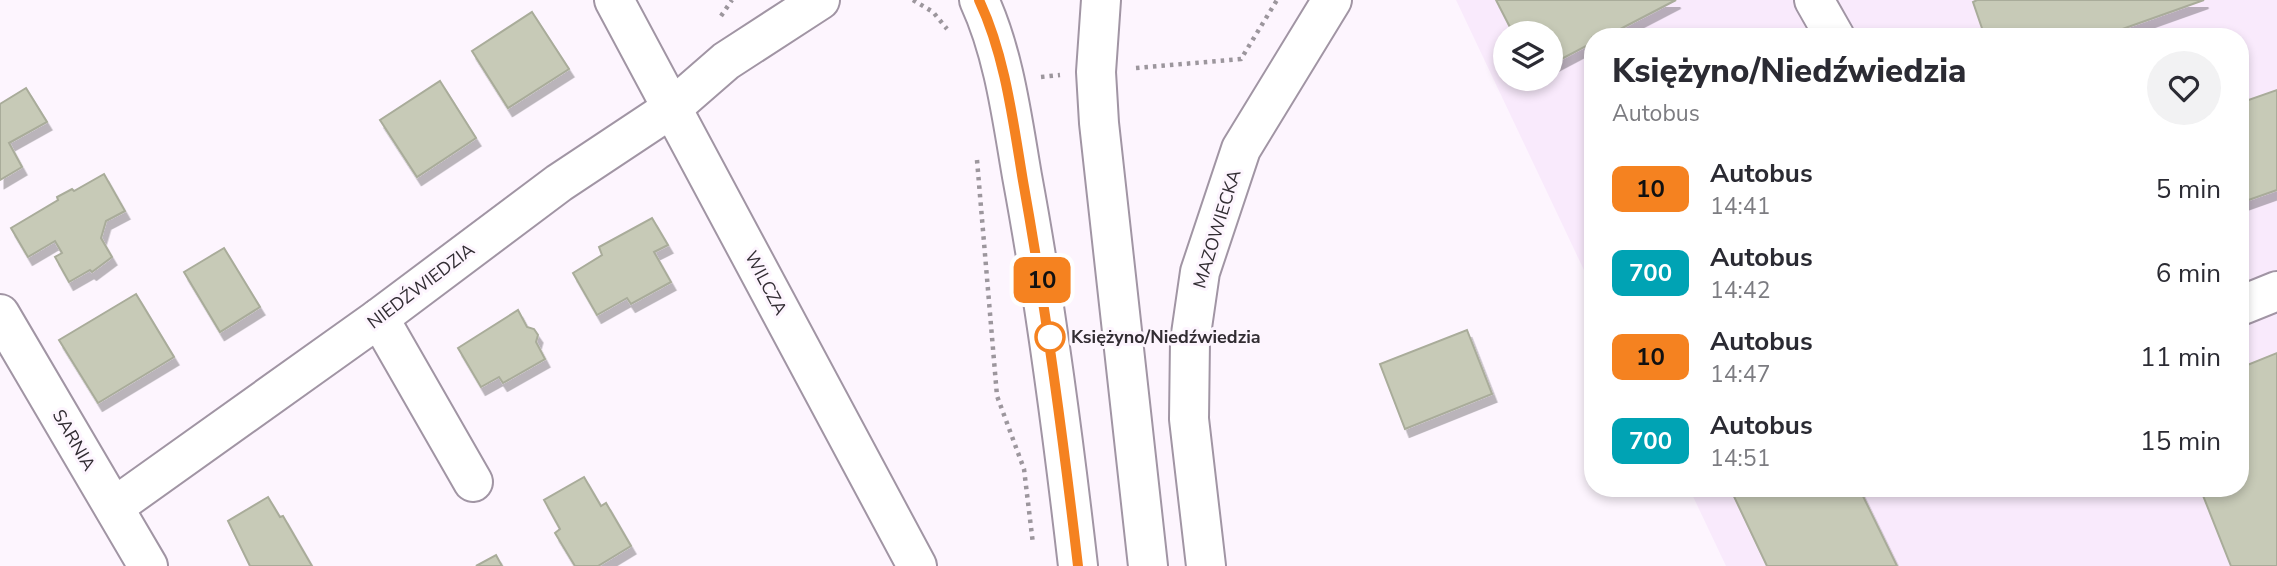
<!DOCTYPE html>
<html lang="pl">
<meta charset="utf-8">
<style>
body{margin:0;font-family:"Nunito Sans",sans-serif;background:#f2f2f3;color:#2b2b33;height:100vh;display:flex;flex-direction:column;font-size:26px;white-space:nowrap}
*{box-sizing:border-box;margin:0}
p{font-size:23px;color:#7c7c81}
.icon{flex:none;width:38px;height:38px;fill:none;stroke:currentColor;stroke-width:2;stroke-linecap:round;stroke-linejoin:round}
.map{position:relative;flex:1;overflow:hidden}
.side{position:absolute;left:1584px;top:28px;width:665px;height:469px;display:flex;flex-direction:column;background:#fff;border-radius:28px;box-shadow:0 4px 10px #0003}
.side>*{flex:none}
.badge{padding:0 14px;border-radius:10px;font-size:24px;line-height:46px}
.controls{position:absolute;left:1493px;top:21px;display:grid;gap:14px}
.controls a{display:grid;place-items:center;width:70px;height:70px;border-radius:50%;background:#fff;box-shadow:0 4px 10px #0003;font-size:35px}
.map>.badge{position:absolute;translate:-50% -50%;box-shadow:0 0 0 4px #fff}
.round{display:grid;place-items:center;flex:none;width:74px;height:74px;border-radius:37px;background:#f2f2f3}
.summary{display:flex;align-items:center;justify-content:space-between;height:119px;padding:0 28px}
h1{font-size:33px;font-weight:800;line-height:52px}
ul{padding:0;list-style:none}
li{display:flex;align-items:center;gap:21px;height:84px;padding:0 28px}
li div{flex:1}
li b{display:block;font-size:26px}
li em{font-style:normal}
li .badge{min-width:77px;font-weight:700;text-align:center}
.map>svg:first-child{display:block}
.built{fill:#f9eafc;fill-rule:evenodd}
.building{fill:#c7cab7;stroke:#a9ac9a;stroke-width:2;filter:url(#shadow)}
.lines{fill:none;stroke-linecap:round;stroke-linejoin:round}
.minor-casing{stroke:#a195a4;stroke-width:42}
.major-casing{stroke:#a195a4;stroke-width:42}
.path{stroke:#9c969d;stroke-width:4.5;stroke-dasharray:3.5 5;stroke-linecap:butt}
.minor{stroke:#fff;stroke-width:38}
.major{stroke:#fff;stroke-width:38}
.line-casing{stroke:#fff;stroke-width:16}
.line{stroke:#f58220;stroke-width:10}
.stop-dot{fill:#fff;stroke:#f58220;stroke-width:3.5}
.labels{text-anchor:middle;stroke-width:6;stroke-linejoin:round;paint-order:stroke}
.street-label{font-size:18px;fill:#322d33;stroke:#fdf5fe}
.stop-label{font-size:18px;font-weight:bold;fill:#322d33;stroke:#fdf5fe;text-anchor:start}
</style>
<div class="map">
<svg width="2277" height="566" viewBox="0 0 2277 566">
<defs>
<filter id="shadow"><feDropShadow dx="4.5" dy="8" stdDeviation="0" flood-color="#0004"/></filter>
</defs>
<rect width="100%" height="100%" fill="#fdf5fe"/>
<path class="built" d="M1456,0H2277V566H1726L1689,488H2240V37H1592V287ZM1505,33H1550V79H1505Z"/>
<g class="building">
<polygon points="1496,0 1676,0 1605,37 1592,37 1592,43 1550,65 1550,33 1513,33"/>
<polygon points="1977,0 2204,0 2100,37 1985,37 1973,2"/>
<polygon points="532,12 569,69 508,108 472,51"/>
<polygon points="440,81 476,138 417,177 380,120"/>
<polygon points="26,88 47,122 9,143 22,167 0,180 0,104"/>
<polygon points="2277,90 2277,190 2240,203 2240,103"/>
<polygon points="104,174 125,211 106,221 101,238 112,257 92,272 90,270 69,282 55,257 62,253 55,241 28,257 11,228 58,200 57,197 72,189 74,191"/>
<polygon points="652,218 668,245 654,252 671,282 631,304 627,298 597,315 573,273 602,255 599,247"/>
<polygon points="224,248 260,307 220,332 184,272"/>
<polygon points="136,294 174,357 98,403 59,340"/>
<polygon points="518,310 527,327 534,329 538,335 536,342 545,359 503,383 499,377 481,387 458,348"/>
<polygon points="1467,330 1492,394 1405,429 1380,364"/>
<polygon points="2277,353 2277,566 2231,566 2200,488 2240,488 2240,368"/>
<polygon points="584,477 601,506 606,503 631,546 598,566 575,566 555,533 560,529 544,500"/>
<polygon points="1730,488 1859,488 1897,566 1767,566"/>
<polygon points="268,497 280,517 283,516 312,566 250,566 228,521"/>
<polygon points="496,555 502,566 476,566"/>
</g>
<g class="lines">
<defs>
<g id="minor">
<polyline points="614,0 917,566"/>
<polyline points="1814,0 1835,37"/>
<polyline points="2240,306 2277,291"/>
<polyline points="0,314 148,566"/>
<polyline points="379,318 473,482"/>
<polyline points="114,507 379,318 559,183 672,108 726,61 820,0"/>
<polyline points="1206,566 1189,419 1190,341 1200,272 1241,149 1332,0"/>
</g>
<g id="major">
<path d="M979,0C1004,54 1012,118 1022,176C1046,305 1063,435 1078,566"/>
<polyline points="1101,0 1096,72 1099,123 1148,566"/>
</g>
</defs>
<use href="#minor" class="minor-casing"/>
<use href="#major" class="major-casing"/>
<g class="path">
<polyline points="913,0 933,12 947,29"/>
<polyline points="721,16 732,0"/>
<polyline points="1136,68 1241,59 1277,0"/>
<polyline points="1041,77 1060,75"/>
<polyline points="977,160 997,396 1024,469 1033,544"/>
</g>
<use href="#minor" class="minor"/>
<use href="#major" class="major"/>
</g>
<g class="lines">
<defs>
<path id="line" d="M979,0C1005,55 1013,121 1023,181C1046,309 1063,437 1078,566"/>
</defs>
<use href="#line" class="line-casing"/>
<use href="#line" class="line"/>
</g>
<circle class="stop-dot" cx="1050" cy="337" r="14"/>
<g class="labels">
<g class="street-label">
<text transform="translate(1217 229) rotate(-73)" y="6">MAZOWIECKA</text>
<text transform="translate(766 283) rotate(62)" y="6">WILCZA</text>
<text transform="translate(421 286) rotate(-37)" y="6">NIEDŹWIEDZIA</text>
<text transform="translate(74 440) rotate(60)" y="6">SARNIA</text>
</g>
<g class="stop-label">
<text x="1071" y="343">Księżyno/Niedźwiedzia</text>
</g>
</g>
</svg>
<div class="controls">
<a><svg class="icon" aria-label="layers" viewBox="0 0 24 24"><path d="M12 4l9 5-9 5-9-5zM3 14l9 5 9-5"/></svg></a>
</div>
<b class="badge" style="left:1042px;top:280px;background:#f58220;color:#111">10</b>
<section class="side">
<div class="summary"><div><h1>Księżyno/Niedźwiedzia</h1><p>Autobus</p></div><a class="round"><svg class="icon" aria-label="heart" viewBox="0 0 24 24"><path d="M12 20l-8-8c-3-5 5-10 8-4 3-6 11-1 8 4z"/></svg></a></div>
<ul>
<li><span class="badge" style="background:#f58220;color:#111">10</span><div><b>Autobus</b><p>14:41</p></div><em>5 min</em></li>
<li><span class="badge" style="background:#00a3b4;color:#fff">700</span><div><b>Autobus</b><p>14:42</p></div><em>6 min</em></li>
<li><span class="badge" style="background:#f58220;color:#111">10</span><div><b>Autobus</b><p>14:47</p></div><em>11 min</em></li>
<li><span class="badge" style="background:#00a3b4;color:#fff">700</span><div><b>Autobus</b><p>14:51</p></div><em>15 min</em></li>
</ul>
</section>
</div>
